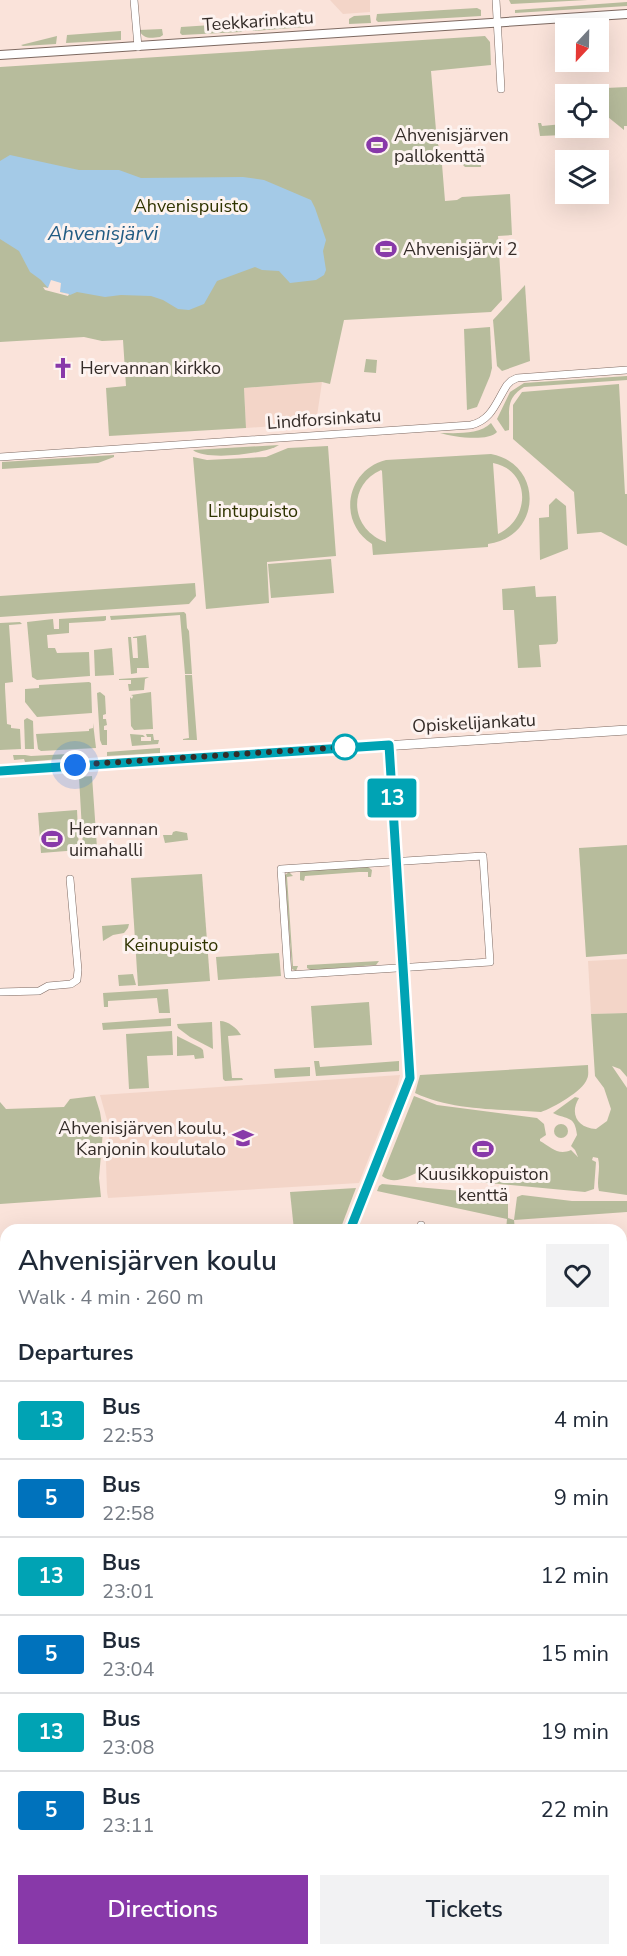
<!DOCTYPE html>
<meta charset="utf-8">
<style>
body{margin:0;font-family:"Nunito Sans",sans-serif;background:#f2f2f3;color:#1f2937;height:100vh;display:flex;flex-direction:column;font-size:22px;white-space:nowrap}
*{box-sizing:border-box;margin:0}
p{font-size:20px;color:#747a83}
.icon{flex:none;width:33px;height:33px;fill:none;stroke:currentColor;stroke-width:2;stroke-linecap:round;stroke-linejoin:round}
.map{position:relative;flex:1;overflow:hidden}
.drawer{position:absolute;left:0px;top:1224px;width:627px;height:732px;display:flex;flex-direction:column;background:#fff;border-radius:18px 18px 0 0;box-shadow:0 6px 24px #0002}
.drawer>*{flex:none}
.badge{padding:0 12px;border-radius:4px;font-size:21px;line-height:39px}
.needle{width:39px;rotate:202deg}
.buttons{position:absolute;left:555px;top:18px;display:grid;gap:12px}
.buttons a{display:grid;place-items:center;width:54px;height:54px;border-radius:0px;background:#fff;box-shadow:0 6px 24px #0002;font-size:30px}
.you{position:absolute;width:30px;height:30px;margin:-15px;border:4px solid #fff;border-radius:50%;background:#1a73e8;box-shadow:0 0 0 9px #1a73e833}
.map>.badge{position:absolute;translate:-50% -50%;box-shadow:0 0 0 3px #fff}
h2{padding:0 18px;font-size:22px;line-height:54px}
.round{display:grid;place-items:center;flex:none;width:63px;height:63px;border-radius:0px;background:#f2f2f3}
.overview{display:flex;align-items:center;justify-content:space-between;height:102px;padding:0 18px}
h1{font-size:28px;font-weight:600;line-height:45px}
.primary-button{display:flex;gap:12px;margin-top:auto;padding:12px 18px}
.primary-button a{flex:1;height:69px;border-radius:0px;background:#8839a9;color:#fff;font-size:24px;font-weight:600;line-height:69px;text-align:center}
.primary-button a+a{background:#f2f2f3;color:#1f2937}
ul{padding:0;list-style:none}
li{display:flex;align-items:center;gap:18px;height:78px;padding:0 18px;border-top:2px solid #e0e1e3}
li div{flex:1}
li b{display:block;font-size:22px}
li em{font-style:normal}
li .badge{min-width:66px;font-weight:700;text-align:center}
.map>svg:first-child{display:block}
.built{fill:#f3d5c8}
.green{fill:#b7bc9c;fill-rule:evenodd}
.water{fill:#a4cae7}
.pier{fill:#fae3da}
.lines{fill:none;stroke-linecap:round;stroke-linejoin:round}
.stream{stroke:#a4cae7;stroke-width:2}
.minor-casing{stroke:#7d6961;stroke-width:8}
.tertiary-casing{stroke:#7d6961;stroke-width:10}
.secondary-casing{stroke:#7d6961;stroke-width:10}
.minor{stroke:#fff;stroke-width:7}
.tertiary{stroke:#fff;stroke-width:8}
.secondary{stroke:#fff;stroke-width:9}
.line-casing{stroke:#fff;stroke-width:14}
.line{stroke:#00a3b4;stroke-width:9}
.walk{stroke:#342c28;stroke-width:6;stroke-dasharray:0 10.8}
.stop-dot{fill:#fff;stroke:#00a3b4;stroke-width:3}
.labels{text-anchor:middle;stroke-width:6;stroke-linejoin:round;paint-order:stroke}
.street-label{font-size:18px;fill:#342c28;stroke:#fdf3f0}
.poi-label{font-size:18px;fill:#342c28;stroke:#fdf3f0;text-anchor:start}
.park-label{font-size:18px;fill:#2f3400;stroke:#fdf3f0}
.water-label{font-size:20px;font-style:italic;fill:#225c83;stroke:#fdf3f0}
</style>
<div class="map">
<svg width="627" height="1956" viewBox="0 0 627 1956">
<rect width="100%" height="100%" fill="#fae3da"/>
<g class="built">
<polygon points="330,0 370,0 370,12 343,14"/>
<polygon points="322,382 316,423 246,428 244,388"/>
<polygon points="627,959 627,1013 591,1014 588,961"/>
<polygon points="400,1075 398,1084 359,1183 108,1198 107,1192 106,1162 109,1149 109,1127 100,1095"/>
</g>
<g class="green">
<polygon points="509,0 588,0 511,4"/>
<polygon points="627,2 627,6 515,13 515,10"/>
<polygon points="477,8 481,10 481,16 378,22 376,20 377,14"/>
<polygon points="370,15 371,23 349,24 349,19 354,16"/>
<polygon points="242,23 244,30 241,32 182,35 180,33 181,27"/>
<polygon points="251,23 265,23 305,27 253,31 251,29"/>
<path d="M162,29L163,35L160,37C151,38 144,40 139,30Z"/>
<polygon points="121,31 121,40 66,43 67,35"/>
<polygon points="57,36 56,44 23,46 21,45"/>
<polygon points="485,36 490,42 491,65 431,71 437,142 441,152 445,201 457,200 462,197 510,194 512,235 498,236 502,300 491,312 344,320 330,384 322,382 244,388 246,428 109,436 106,388 126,386 123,340 102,341 84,337 0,342 0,67"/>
<polygon points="627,87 627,126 624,126 624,130 608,117 606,88"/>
<polygon points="538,123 541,123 542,126 563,124 564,135 540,136"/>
<polygon points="480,154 481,167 465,167 461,163 461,158 466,155"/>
<polygon points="525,285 530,361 502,371 497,366 493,320"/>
<polygon points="490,327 492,368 490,376 477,407 467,410 464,329"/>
<polygon points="366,359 377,360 376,373 364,372"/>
<path d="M627,376V380L524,387C505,399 510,410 509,430L505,431L497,419L510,392L524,383Z"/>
<polygon points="619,384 625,494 627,494 627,546 601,532 577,534 574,492 513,439 513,405 522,392"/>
<path d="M491,423L497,432C488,442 453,437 440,433C456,433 479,435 491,423Z"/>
<path d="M279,445C266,454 205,461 193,450Z"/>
<polygon points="328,446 336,556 267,562 269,603 206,609 193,457 207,460 266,457 288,448"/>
<path d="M491,454C544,464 542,537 488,544V547L373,555L372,544C337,522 346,470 386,460ZM493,463C531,470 531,519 498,534ZM381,470L382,471L386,542C351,530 346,486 381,470Z"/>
<polygon points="114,455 114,457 98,463 2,469 2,462"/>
<polygon points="556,498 566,506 568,549 540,560 539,518 549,517 549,505"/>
<polygon points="331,559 334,593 271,598 268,564"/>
<polygon points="195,583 196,596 189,604 0,617 0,596"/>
<polygon points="535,586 536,597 556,596 558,641 556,644 539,645 541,667 518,668 514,610 503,610 502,589"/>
<polygon points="184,612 186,614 187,628 189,631 192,674 185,674 180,615 111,620 110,616"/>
<polygon points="106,616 106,620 104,621 69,623 69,633 47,635 48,648 55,648 57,653 89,652 90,676 37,680 32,677 27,622 53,619 54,629 59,629 59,619"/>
<polygon points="20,622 22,624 9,625 13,682 5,683 5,688 7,724 11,725 11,728 20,729 21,749 0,750 0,623"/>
<polygon points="146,635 149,668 137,668 137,673 131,674 128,637 131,637 133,658 138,658 137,638 133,638 133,637"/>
<polygon points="112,648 114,675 95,676 94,650"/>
<polygon points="185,675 192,675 197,740 183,740 183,739 189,738"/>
<polygon points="149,677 145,679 144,690 129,691 128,684 131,684 131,680 119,680 119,679"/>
<polygon points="89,682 91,683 92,713 37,717 25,702 25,689 39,688 39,685"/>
<polygon points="100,692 105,696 106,714 103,715 103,719 106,719 107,725 104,726 104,730 107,730 107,745 102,745 100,740 97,693"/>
<polygon points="151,692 153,729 134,730 131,726 130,697 132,699 133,696 131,695"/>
<polygon points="27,718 33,721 34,749 25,749 24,720"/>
<polygon points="93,723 96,748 41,751 38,749 36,734 89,731 89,729 93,728"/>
<polygon points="130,734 143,735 145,737 141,737 141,741 151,741 151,737 147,737 146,734 153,734 154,740 159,740 158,744 132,746"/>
<polygon points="160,748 160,753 107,756 107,752"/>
<polygon points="68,754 71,758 25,762 24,759 14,760 13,755 25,755 31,756"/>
<polygon points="92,776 97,848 111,848 109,850 87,852 83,848 79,777"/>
<polygon points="77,810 79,850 41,853 38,813"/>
<polygon points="176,831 187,833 188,840 165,843 163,835 172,835 173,832"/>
<polygon points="627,845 627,954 586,957 579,848"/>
<polygon points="368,867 372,870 371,877 368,877 368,872 359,872 305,876 304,881 300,880 300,872 302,871"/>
<polygon points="289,872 293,876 287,877 293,966 298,966 296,971 292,969 285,875"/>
<polygon points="202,874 210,981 138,986 131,878"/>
<polygon points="129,924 128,928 124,933 113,935 103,941 102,926"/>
<polygon points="279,953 281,976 218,980 216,957"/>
<polygon points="379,961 376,965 311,970 307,968 307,965"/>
<polygon points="133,974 136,985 119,986 118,975"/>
<polygon points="168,989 170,1013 159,1013 157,998 108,1001 108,1007 104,1007 103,993"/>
<polygon points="369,1002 372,1045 314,1048 311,1006"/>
<path d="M627,1013V1077L620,1069L612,1066L627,1088V1195L599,1191C596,1181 601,1169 598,1158L593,1157L592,1160L596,1162L594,1189L585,1192L434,1178L422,1175L421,1171C408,1176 395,1186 382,1176L414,1096L437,1105L537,1118L544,1124L546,1135L540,1139V1141C551,1147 558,1156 571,1150L578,1157L575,1150L571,1146L577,1135C575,1115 567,1120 553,1113L575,1097L579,1098C569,1114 578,1128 596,1129L607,1121L611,1109L604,1088L595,1076L591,1014Z"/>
<polygon points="171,1018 171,1026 103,1030 102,1023"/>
<path d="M220,1021C228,1021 237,1028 241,1035L228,1036L232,1078H242L243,1080L225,1081L223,1079Z"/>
<polygon points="212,1022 213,1049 190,1037 178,1028 177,1024"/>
<polygon points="172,1031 173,1055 147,1056 149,1088 129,1089 126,1034"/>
<polygon points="177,1036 201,1048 203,1050 204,1058 195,1059 194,1055 177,1056"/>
<polygon points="314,1061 319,1061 320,1067 399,1061 399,1071 316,1076"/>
<path d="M588,1065C588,1070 589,1075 587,1079C583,1091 553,1108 541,1112C500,1109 453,1111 415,1093L420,1075Z"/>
<polygon points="310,1067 310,1076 275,1078 274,1069"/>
<polygon points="95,1096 100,1112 103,1131 99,1178 101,1197 0,1204 0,1102 6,1109 64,1107 70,1099"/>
<circle cx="561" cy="1131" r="7"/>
<polygon points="382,1184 508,1195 508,1218 514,1220 517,1197 522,1195 572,1201 627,1201 627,1212 514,1220 515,1230 506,1230 507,1219 377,1191 379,1186"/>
<polygon points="356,1188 340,1230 294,1230 290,1192"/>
<polygon points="6,1372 6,1473 0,1473 0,1373"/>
<polygon points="621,1380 627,1380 627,1543 621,1540"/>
<polygon points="0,1477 6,1477 6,1950 194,1950 188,1956 0,1956"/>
<polygon points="621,1547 627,1550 627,1650 621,1656"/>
<polygon points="627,1658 627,1737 621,1737 621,1664"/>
<polygon points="621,1747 627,1747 627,1915 621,1914"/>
<polygon points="310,1950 342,1950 346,1956 320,1956"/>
<polygon points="389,1950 469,1950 458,1956 392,1956"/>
</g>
<polygon class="water" points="10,155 79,170 119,170 141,178 243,177 264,180 311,200 315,208 326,240 323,251 326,270 324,275 316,280 290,283 279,271 262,270 255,267 217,281 204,304 189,310 178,309 163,300 151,296 121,295 105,297 77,292 70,295 48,288 41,280 30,272 19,251 0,239 0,161"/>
<polygon class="pier" points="51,280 61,283 60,292 69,294 68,296 45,290 43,287 48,288"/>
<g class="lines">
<g class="stream">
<polyline points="621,1712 627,1712"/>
<polyline points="621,1721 627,1721"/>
<polyline points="621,1734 627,1734"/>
<polyline points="621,1746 627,1746"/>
</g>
<defs>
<g id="minor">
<polyline points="134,0 138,47"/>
<polyline points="496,0 501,89"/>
<path d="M0,457L471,425C492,420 496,402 507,385L511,381L517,378L627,370"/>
<polygon points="483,856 490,962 288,975 281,869"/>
<polyline points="0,992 39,991 48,986 71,984 77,980 78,970 70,879"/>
<polyline points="350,1230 406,1092 410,1078 389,745"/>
<polyline points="420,1230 421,1225"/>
<polyline points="621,1290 627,1290"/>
<polyline points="0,1325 6,1325"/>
<polyline points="621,1660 627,1654"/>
<polyline points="346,1950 349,1956"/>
<polyline points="576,1956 591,1956"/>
</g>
<polyline id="tertiary" points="0,55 627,14"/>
<polyline id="secondary" points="0,771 627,730"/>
</defs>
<use href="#minor" class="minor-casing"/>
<use href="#tertiary" class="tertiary-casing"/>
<use href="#secondary" class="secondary-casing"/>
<use href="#minor" class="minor"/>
<use href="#tertiary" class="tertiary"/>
<use href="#secondary" class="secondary"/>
</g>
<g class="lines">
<defs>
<polyline id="line" points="0,771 389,745 410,1078 350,1230"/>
</defs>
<use href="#line" class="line-casing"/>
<use href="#line" class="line"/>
<polyline class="walk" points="75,765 345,747"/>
</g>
<defs>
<symbol id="stadium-bare" viewBox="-9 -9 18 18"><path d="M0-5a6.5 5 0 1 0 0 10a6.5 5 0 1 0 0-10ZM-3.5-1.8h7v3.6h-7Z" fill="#8839a9" stroke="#fdf3f0" stroke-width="2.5" paint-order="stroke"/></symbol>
<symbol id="church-bare" viewBox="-9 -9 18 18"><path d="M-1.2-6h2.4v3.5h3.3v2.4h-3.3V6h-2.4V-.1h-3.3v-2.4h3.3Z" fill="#8839a9" stroke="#fdf3f0" stroke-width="2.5" paint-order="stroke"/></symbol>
<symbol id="school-bare" viewBox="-9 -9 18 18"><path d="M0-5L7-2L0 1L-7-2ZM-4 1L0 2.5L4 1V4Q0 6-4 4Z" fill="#8839a9" stroke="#fdf3f0" stroke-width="2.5" paint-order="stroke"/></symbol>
</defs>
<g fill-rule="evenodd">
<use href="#stadium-bare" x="362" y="130" width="30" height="30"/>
<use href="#stadium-bare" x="371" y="234" width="30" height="30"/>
<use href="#church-bare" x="48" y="353" width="30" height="30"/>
<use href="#stadium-bare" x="37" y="824" width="30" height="30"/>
<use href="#school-bare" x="228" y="1123" width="30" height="30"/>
<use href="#stadium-bare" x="468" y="1134" width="30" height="30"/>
</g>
<circle class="stop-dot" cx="345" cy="747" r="12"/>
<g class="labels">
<g class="street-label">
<text transform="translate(258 21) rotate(-4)" y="6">Teekkarinkatu</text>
<text transform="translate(324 419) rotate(-4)" y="6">Lindforsinkatu</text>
<text transform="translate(474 723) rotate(-3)" y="6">Opiskelijankatu</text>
</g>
<g class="poi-label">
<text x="394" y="141">Ahvenisjärven<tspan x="394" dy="21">pallokenttä</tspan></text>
<text x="403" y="255">Ahvenisjärvi 2</text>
<text x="80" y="374">Hervannan kirkko</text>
<text x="69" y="835">Hervannan<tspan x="69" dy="21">uimahalli</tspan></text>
<text x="226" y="1134" text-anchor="end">Ahvenisjärven koulu,<tspan x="226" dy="21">Kanjonin koulutalo</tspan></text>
<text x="483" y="1180" text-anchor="middle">Kuusikkopuiston<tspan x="483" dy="21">kenttä</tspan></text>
</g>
<g class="park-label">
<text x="191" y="212">Ahvenispuisto</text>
<text x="253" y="517">Lintupuisto</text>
<text x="171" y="951">Keinupuisto</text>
</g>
<g class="water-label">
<text x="103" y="240">Ahvenisjärvi</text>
</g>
</g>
</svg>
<div class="buttons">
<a><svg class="needle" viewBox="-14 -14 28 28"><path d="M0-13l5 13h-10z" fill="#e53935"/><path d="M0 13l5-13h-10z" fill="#747a83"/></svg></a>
<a><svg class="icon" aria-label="locate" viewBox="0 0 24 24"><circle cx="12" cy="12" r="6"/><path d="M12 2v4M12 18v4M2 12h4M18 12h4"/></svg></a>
<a><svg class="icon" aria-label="layers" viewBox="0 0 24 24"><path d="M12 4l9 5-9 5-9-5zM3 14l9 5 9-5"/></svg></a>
</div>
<div class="you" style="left:75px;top:765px"></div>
<b class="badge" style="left:392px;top:798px;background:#00a3b4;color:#fff">13</b>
<section class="drawer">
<div class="overview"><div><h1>Ahvenisjärven koulu</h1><p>Walk · 4 min · 260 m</p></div><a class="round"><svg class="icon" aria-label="heart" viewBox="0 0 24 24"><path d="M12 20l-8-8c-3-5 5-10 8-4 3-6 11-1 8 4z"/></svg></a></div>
<h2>Departures</h2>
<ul>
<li><span class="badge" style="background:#00a3b4;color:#fff">13</span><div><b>Bus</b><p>22:53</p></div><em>4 min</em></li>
<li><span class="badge" style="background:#0072bc;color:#fff">5</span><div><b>Bus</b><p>22:58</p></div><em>9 min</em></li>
<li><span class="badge" style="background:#00a3b4;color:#fff">13</span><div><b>Bus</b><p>23:01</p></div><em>12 min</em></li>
<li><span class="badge" style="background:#0072bc;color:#fff">5</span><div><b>Bus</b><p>23:04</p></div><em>15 min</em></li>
<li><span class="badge" style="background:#00a3b4;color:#fff">13</span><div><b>Bus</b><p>23:08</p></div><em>19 min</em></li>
<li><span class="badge" style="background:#0072bc;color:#fff">5</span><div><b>Bus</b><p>23:11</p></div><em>22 min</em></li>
</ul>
<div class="primary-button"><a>Directions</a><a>Tickets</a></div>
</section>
</div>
